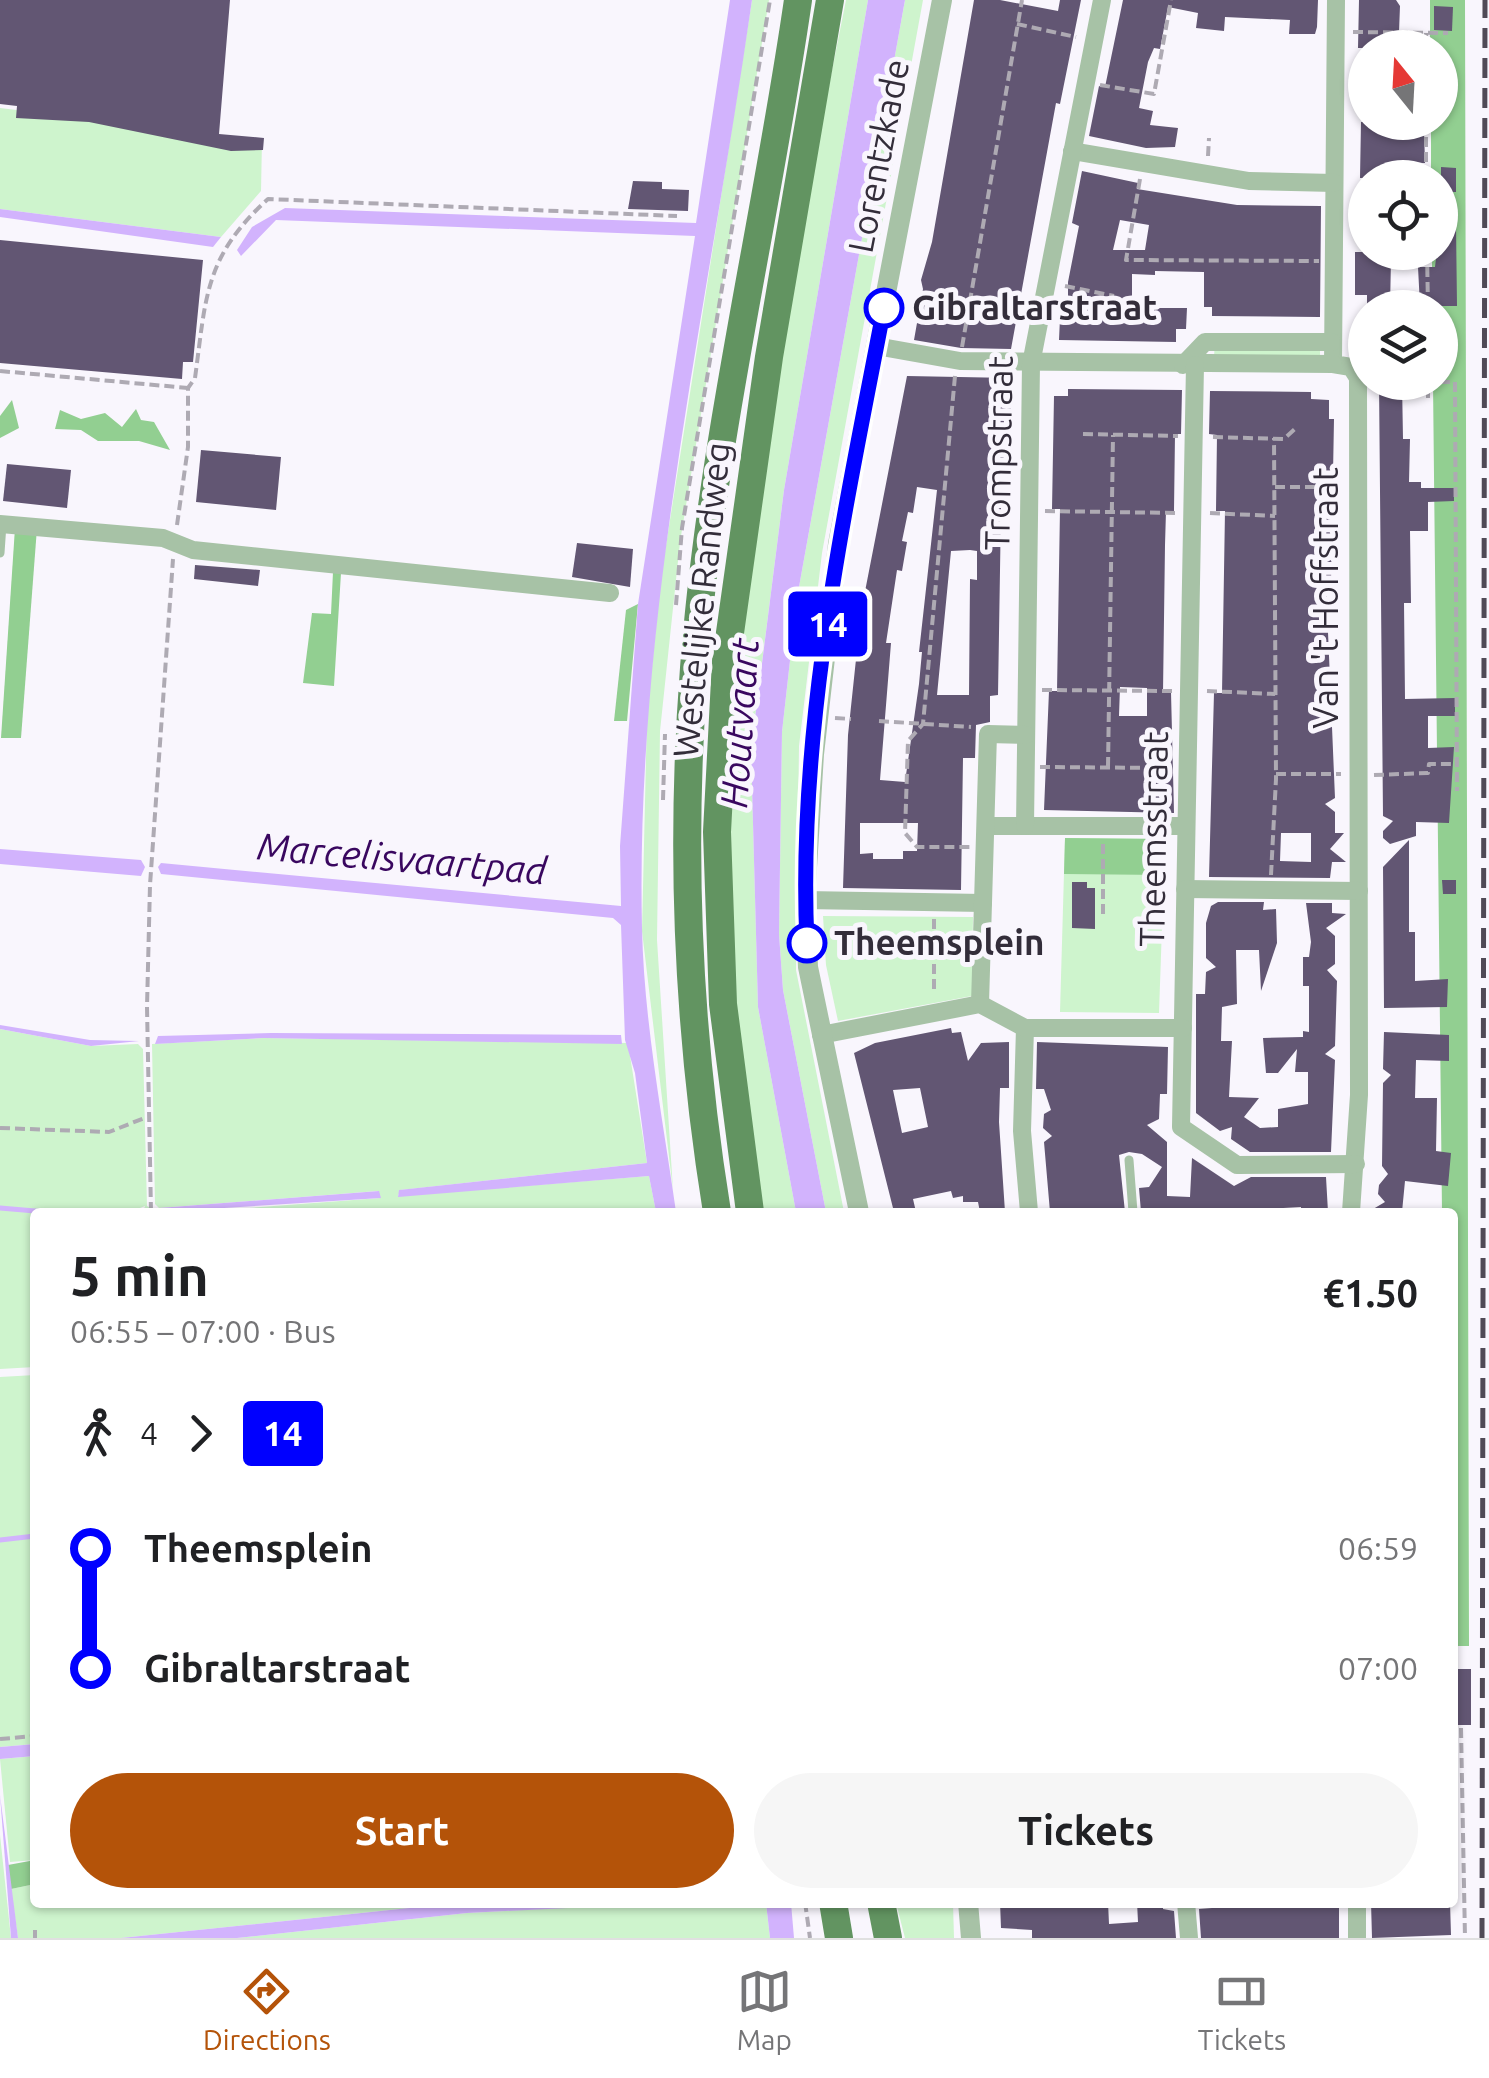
<!DOCTYPE html>
<meta charset="utf-8">
<style>
body{margin:0;font-family:Ubuntu,sans-serif;background:#f6f6f6;color:#202124;height:100vh;display:flex;flex-direction:column;font-size:38px;white-space:nowrap}
*{box-sizing:border-box;margin:0}
p{font-size:32px;color:#757577}
.icon{flex:none;width:55px;height:55px;fill:none;stroke:currentColor;stroke-width:2;stroke-linecap:round;stroke-linejoin:round}
.map{position:relative;flex:1;overflow:hidden}
.side{position:absolute;left:30px;top:1208px;width:1428px;height:700px;display:flex;flex-direction:column;background:#fff;border-radius:10px;box-shadow:0 2px 8px #0004}
.side>*{flex:none}
.badge{padding:0 20px;border-radius:8px;font-size:35px;line-height:65px}
.needle{width:65px;rotate:342deg}
.tools{position:absolute;left:1348px;top:30px;display:grid;gap:20px}
.tools a{display:grid;place-items:center;width:110px;height:110px;border-radius:50%;background:#fff;box-shadow:0 2px 8px #0004;font-size:50px}
.map>.badge{position:absolute;translate:-50% -50%;box-shadow:0 0 0 5px #fff}
.legs{display:flex;align-items:center;gap:15px;height:110px;padding:0 40px;font-size:32px}
.legs p{margin-inline-start:auto}
.overview{display:flex;align-items:center;justify-content:space-between;height:170px;padding:0 40px}
h1{font-size:55px;font-weight:700;line-height:75px}
.primary-button{display:flex;gap:20px;margin-top:auto;padding:20px 40px}
.primary-button a{flex:1;height:115px;border-radius:60px;background:#b45309;color:#fff;font-size:40px;font-weight:700;line-height:115px;text-align:center}
.primary-button a+a{background:#f6f6f6;color:#202124}
ul{padding:0 40px;list-style:none}
li{display:flex;align-items:center;gap:35px;height:120px;font-size:38px}
li i{display:grid;place-items:center;width:15px;height:100%;margin:0 12px;background:currentColor}
li i::after{content:'';width:25px;height:25px;margin:-12px;border:8px solid;border-radius:50%;background:#fff}
li p{margin-inline-start:auto}
li:first-child i{background:linear-gradient(#0000 50%,currentColor 0)}
li:last-child i{background:linear-gradient(currentColor 50%,#0000 0)}
.dock{display:flex;justify-content:space-around;align-items:center;height:140px;border-top:2px solid #e0e0e0;background:#fff;font-size:28px;color:#757577}
.dock a{display:grid;justify-items:center;gap:5px}
.dock .active{color:#b45309}
.map>svg:first-child{display:block}
.green{fill:#cef4cd}
.forest{fill:#92cf91}
.water{fill:#d2b3fd}
.lines{fill:none;stroke-linecap:round;stroke-linejoin:round}
.stream{stroke:#d2b3fd;stroke-width:5}
.building{fill:#625673;fill-rule:evenodd}
.path{stroke:#aeaab3;stroke-width:4;stroke-dasharray:10 5;stroke-linecap:butt}
.service{stroke:#a7c2a6;stroke-width:9}
.minor{stroke:#a7c2a6;stroke-width:18}
.tertiary{stroke:#a7c2a6;stroke-width:20}
.primary{stroke:#629461;stroke-width:28}
.rail{stroke:#504a56;stroke-width:5;stroke-dasharray:20 10;stroke-linecap:butt}
.line-1-casing{stroke:#fff;stroke-width:22}
.line-1{stroke:#00f;stroke-width:15}
.stop-1-dot{fill:#fff;stroke:#00f;stroke-width:5}
.labels{text-anchor:middle;stroke-width:10;stroke-linejoin:round;paint-order:stroke}
.street-label{font-size:35px;fill:#332d3a;stroke:#f9f6fd}
.stop-label{font-size:35px;font-weight:bold;fill:#332d3a;stroke:#f9f6fd;text-anchor:start}
.water-label{font-size:38px;font-style:italic;fill:#39075f;stroke:#f9f6fd}
</style>
<div class="map">
<svg width="1489" height="1938" viewBox="0 0 1489 1938">
<rect width="100%" height="100%" fill="#f9f6fd"/>
<g class="green">
<polygon points="752,0 769,0 680,542 660,731 657,940 673,1190 642,931 647,716 661,577"/>
<polygon points="846,0 868,0 784,490 751,749 758,1007 796,1212 757,1212 727,957 735,687 755,516 814,161"/>
<polygon points="905,0 923,0 822,553 799,746 796,970 844,1212 826,1212 783,990 779,934 782,732 797,598"/>
<polygon points="0,108 262,140 261,191 221,237 0,209"/>
<polygon points="1215,342 1320,342 1320,357 1214,357"/>
<polygon points="1065,838 1165,839 1159,1013 1060,1012"/>
<polygon points="823,916 973,917 972,996 838,1021 826,965"/>
<polygon points="0,1029 91,1046 138,1044 143,1049 147,1206 158,1212 143,1212 145,1206 130,1212 35,1212 35,1367 0,1369"/>
<polygon points="263,1038 628,1043 647,1163 400,1190 398,1196 649,1176 656,1212 195,1212 380,1198 378,1191 159,1208 155,1204 152,1044"/>
<polygon points="35,1375 35,1744 0,1747 0,1377"/>
<polygon points="35,1756 35,1860 10,1862 0,1759"/>
<polygon points="0,1835 11,1938 0,1938"/>
<polygon points="35,1884 35,1902 457,1903 121,1938 18,1938 11,1889"/>
<polygon points="668,1902 766,1903 770,1938 237,1938 467,1913"/>
<polygon points="896,1903 953,1903 954,1938 905,1938"/>
</g>
<g class="forest">
<polygon points="1430,0 1465,0 1469,1646 1453,1646 1452,1212 1442,1212 1433,383 1440,382 1440,308 1432,307 1432,253 1440,252 1440,178 1431,177 1431,123 1440,122 1440,48 1430,47"/>
<polygon points="12,400 19,428 0,438 0,416"/>
<polygon points="136,409 141,420 154,422 170,450 139,441 98,441 81,430 55,429 60,410 81,419 105,413 122,427"/>
<polygon points="15,528 37,528 21,738 1,738"/>
<polygon points="333,572 341,573 334,686 303,683 312,613 331,614"/>
<polygon points="638,604 627,721 614,721 626,610"/>
<polygon points="1065,838 1165,839 1164,875 1064,874"/>
<polygon points="35,1860 35,1884 11,1889 8,1865"/>
</g>
<g class="water">
<path d="M730,0H752C708,308 635,616 642,928C644,1023 663,1120 676,1212H656L649,1176L398,1197L399,1190L647,1163L635,1073L625,1040L621,925L613,918L161,874L158,867L161,863L621,906L620,846L638,604L695,236L276,220L241,256L237,250L252,227L285,208L696,223Z"/>
<polygon points="868,0 905,0 797,598 782,732 779,934 783,990 826,1212 796,1212 758,1007 751,750 784,490"/>
<polygon points="0,209 221,237 213,247 0,217"/>
<polygon points="0,849 141,860 145,867 141,876 0,864"/>
<polygon points="0,1025 90,1040 139,1041 91,1046 0,1029"/>
<polygon points="271,1033 621,1035 622,1044 263,1038 155,1044 158,1036"/>
<polygon points="379,1191 381,1198 161,1212 159,1208"/>
<polygon points="35,1744 35,1756 0,1759 0,1747"/>
<polygon points="0,1795 18,1938 11,1938"/>
<polygon points="457,1903 668,1903 467,1913 237,1938 121,1938"/>
<polygon points="766,1903 791,1903 794,1938 770,1938"/>
</g>
<g class="lines">
<g class="stream">
<polyline points="0,1208 47,1212"/>
<polyline points="0,1540 35,1536"/>
</g>
</g>
<g class="building">
<polygon points="0,0 230,0 219,134 264,138 263,150 231,151 89,122 16,118 17,106 0,104"/>
<polygon points="974,0 1000,0 1058,11 1060,0 1081,0 1060,104 1056,103 1011,349 961,348 914,340 923,289 921,280 932,242"/>
<polygon points="1123,0 1318,0 1317,27 1315,34 1289,34 1290,20 1225,17 1224,31 1196,28 1198,13 1168,7 1160,49 1154,48 1148,62 1139,108 1153,111 1150,125 1178,128 1175,147 1146,148 1089,136 1099,86 1105,87"/>
<polygon points="1359,0 1396,0 1400,6 1399,32 1388,31 1387,48 1358,48"/>
<polygon points="1434,6 1453,7 1452,31 1434,30"/>
<polygon points="1361,122 1384,122 1384,130 1424,130 1425,163 1395,163 1393,178 1360,178"/>
<polygon points="1441,167 1456,168 1456,192 1441,192"/>
<path d="M1082,171L1138,183L1137,189L1237,205L1321,206L1320,317L1212,316V307H1204V272L1155,271V275L1132,274V301L1147,302V308H1187L1186,329H1176V342L1059,340L1060,318H1068V282L1079,226L1072,223ZM1120,220L1149,225L1145,250H1113Z"/>
<polygon points="633,181 662,182 662,189 689,190 688,211 628,209"/>
<polygon points="1440,224 1456,225 1457,306 1420,306 1418,267 1435,267"/>
<polygon points="0,240 203,260 193,362 183,362 182,379 0,363"/>
<polygon points="1355,252 1378,252 1378,258 1391,259 1390,308 1367,308 1367,295 1355,295"/>
<path d="M907,376L1011,378L1009,508H1001L998,695L990,696V722L976,725L975,758H963L961,890L843,888L848,735L861,612ZM917,487L937,490L919,652H922L919,684L905,782L880,780L891,643H886L897,570L902,571L907,542L902,541L908,512L913,513ZM970,550L977,551V580L970,579L969,695H937L951,551ZM860,823H918L917,851H903V859H873V853L860,854Z"/>
<polygon points="1379,382 1402,382 1403,439 1410,439 1409,482 1421,482 1421,488 1454,488 1454,501 1428,502 1428,531 1410,531 1411,603 1404,603 1405,699 1455,698 1455,716 1428,716 1428,748 1454,747 1449,823 1416,822 1416,836 1390,844 1383,838 1383,831 1393,821 1383,816"/>
<path d="M1068,389L1182,390L1181,434H1175L1174,511H1166L1165,545L1163,692H1171L1174,813L1044,810L1049,691H1057L1060,509H1052L1054,396H1068ZM1120,687L1147,688V716H1119Z"/>
<path d="M1210,391L1311,392V399L1329,400V419H1334L1331,585H1326L1335,798L1325,804L1335,812V833H1344L1330,849L1346,862H1332L1330,878L1209,877L1214,693H1222L1225,511H1216L1217,435L1209,434ZM1281,833H1311V862L1280,861Z"/>
<polygon points="201,450 281,457 276,510 196,502"/>
<polygon points="7,464 71,470 67,508 3,501"/>
<polygon points="577,543 633,549 630,587 572,577"/>
<polygon points="195,565 260,570 258,586 194,579"/>
<polygon points="1409,840 1409,932 1415,932 1415,981 1448,979 1447,1007 1384,1008 1383,867"/>
<polygon points="1442,880 1456,880 1456,894 1443,894"/>
<polygon points="1072,882 1087,882 1087,888 1095,888 1095,929 1072,928"/>
<polygon points="1218,902 1264,902 1263,910 1276,909 1277,943 1261,991 1259,950 1236,950 1237,1004 1222,1007 1221,1041 1232,1041 1229,1097 1259,1098 1244,1117 1260,1128 1278,1127 1278,1109 1308,1104 1308,1072 1295,1072 1297,1049 1278,1073 1266,1073 1263,1038 1303,1037 1303,1031 1309,1032 1309,986 1303,986 1303,957 1309,957 1311,942 1306,903 1332,903 1332,913 1346,914 1326,928 1335,936 1335,964 1327,970 1337,981 1335,1046 1325,1054 1335,1060 1331,1152 1250,1152 1231,1139 1232,1127 1220,1131 1196,1113 1196,994 1205,994 1206,972 1216,967 1206,958 1206,923 1211,906"/>
<path d="M951,1028L952,1033L961,1032L968,1061L981,1043L1009,1042V1088H1000L999,1122L1005,1212H980L978,1202H963V1196L953,1198L951,1191L913,1199L916,1212H894L854,1053L875,1043ZM920,1088L928,1127L902,1133L893,1090Z"/>
<polygon points="1384,1032 1449,1035 1449,1061 1416,1060 1415,1098 1437,1098 1436,1151 1451,1153 1448,1186 1405,1181 1402,1212 1368,1212 1385,1202 1378,1194 1379,1185 1388,1174 1382,1166 1383,1083 1391,1075 1383,1069"/>
<polygon points="1037,1042 1168,1047 1167,1094 1160,1094 1159,1119 1147,1125 1167,1142 1167,1196 1190,1197 1192,1158 1234,1186 1251,1177 1326,1177 1328,1212 1301,1212 1301,1207 1264,1209 1264,1212 1141,1212 1139,1188 1149,1187 1162,1167 1142,1154 1129,1152 1119,1155 1125,1212 1050,1212 1044,1142 1052,1136 1043,1128 1044,1114 1051,1110 1044,1089 1036,1089"/>
<rect x="1456" y="1669" width="15" height="56"/>
<polygon points="1000,1902 1108,1902 1109,1924 1138,1922 1137,1902 1163,1902 1163,1909 1174,1911 1176,1938 1032,1938 1032,1930 1001,1928"/>
<polygon points="1212,1902 1339,1902 1339,1938 1201,1938 1199,1909 1212,1908"/>
<polygon points="1371,1902 1401,1902 1401,1907 1450,1902 1451,1935 1372,1938"/>
</g>
<g class="lines">
<g class="path">
<polyline points="1017,24 1076,37"/>
<polyline points="1353,32 1448,33"/>
<polyline points="1426,33 1426,48"/>
<polyline points="1100,85 1154,94 1171,0"/>
<polyline points="1426,122 1426,178"/>
<polyline points="1208,156 1209,138"/>
<polyline points="1140,179 1126,260 1319,261"/>
<polyline points="1427,252 1428,308"/>
<polyline points="1065,286 1114,296"/>
<polyline points="962,347 1022,0"/>
<polyline points="0,371 188,388"/>
<polyline points="955,376 923,724 908,741 905,833 917,847 970,847"/>
<polyline points="1440,382 1455,382 1457,791"/>
<polyline points="1428,398 1428,383 1440,382"/>
<polyline points="1083,434 1178,436"/>
<polyline points="1213,437 1284,439 1296,428"/>
<polyline points="1275,487 1340,487"/>
<polyline points="1045,511 1175,513"/>
<polyline points="1210,513 1275,516"/>
<path d="M177,525L188,447V388L195,378C206,298 204,257 268,199L677,216"/>
<polyline points="676,605 682,528 770,0"/>
<polyline points="1042,690 1172,691"/>
<polyline points="1207,691 1275,694"/>
<polyline points="835,718 851,719"/>
<polyline points="879,721 971,727"/>
<polyline points="1040,767 1171,768"/>
<polyline points="1108,767 1113,435"/>
<polyline points="1276,774 1341,774"/>
<polyline points="1374,775 1428,773 1429,764 1456,764"/>
<polyline points="663,800 665,734"/>
<polyline points="1271,875 1276,779 1274,438"/>
<polyline points="1103,914 1103,844"/>
<polyline points="934,919 934,994"/>
<polyline points="0,1128 109,1132 147,1117"/>
<polyline points="151,1212 147,1007 150,885 173,559"/>
<polyline points="1461,1728 1465,1938"/>
<polyline points="0,1739 35,1736"/>
<polyline points="805,1902 810,1938"/>
<polyline points="35,1930 35,1938"/>
</g>
<g class="service">
<polyline points="0,553 2,524"/>
<polyline points="1129,1160 1133,1212"/>
</g>
<g class="minor">
<polyline points="1336,0 1333,364 1351,367 1358,378 1359,1095 1351,1212"/>
<polyline points="1072,151 1249,181 1334,183"/>
<polyline points="876,346 960,361 1333,364"/>
<polyline points="1183,365 1205,342 1332,342"/>
<polyline points="1195,365 1181,1127 1237,1165 1356,1164"/>
<polyline points="0,524 163,538 193,550 610,593"/>
<polyline points="986,826 1186,826"/>
<polyline points="1025,826 1031,364 1102,0"/>
<polyline points="1185,889 1359,891"/>
<polyline points="805,900 983,903"/>
<polyline points="980,1004 988,734 1026,735"/>
<polyline points="1025,1028 1022,1131 1029,1212"/>
<polyline points="821,1035 980,1004 1025,1028 1183,1028"/>
<polyline points="1186,1902 1189,1938"/>
<polyline points="1357,1938 1357,1902"/>
</g>
<g class="tertiary">
<polyline points="859,1212 808,967 805,900 814,754 838,544 942,0"/>
<polyline points="968,1902 971,1938"/>
</g>
<g class="primary">
<path d="M717,1212C688,1033 680,849 694,668C711,443 766,222 798,0"/>
<polyline points="750,1212 723,1004 717,832 726,661 769,357 830,0"/>
<polyline points="833,1902 839,1938"/>
<polyline points="881,1902 888,1938"/>
</g>
<polyline class="rail" points="1482,1938 1485,0"/>
</g>
<g class="lines">
<defs>
<path id="line-1" d="M807,943C797,730 844,516 884,308"/>
</defs>
<use href="#line-1" class="line-1-casing"/>
<use href="#line-1" class="line-1"/>
</g>
<g class="stop-1-dot">
<circle cx="884" cy="308" r="18"/>
<circle cx="807" cy="943" r="18"/>
</g>
<g class="labels">
<g class="street-label">
<text transform="translate(879 156) rotate(-79)" y="12">Lorentzkade</text>
<text transform="translate(999 453) rotate(-89)" y="12">Trompstraat</text>
<text transform="translate(1326 598) rotate(-90)" y="12">Van 't Hoffstraat</text>
<text transform="translate(702 600) rotate(-84)" y="12">Westelijke Randweg</text>
<text transform="translate(1154 839) rotate(-89)" y="12">Theemsstraat</text>
</g>
<g class="stop-label">
<text x="912" y="320">Gibraltarstraat</text>
<text x="834" y="955">Theemsplein</text>
</g>
<g class="water-label">
<text transform="translate(740 723) rotate(-86)" y="13">Houtvaart</text>
<text transform="translate(402 859) rotate(5)" y="13">Marcelisvaartpad</text>
</g>
</g>
</svg>
<div class="tools">
<a><svg class="needle" viewBox="-14 -14 28 28"><path d="M0-13l5 13h-10z" fill="#e53935"/><path d="M0 13l5-13h-10z" fill="#757577"/></svg></a>
<a><svg class="icon" aria-label="locate" viewBox="0 0 24 24"><circle cx="12" cy="12" r="6"/><path d="M12 2v4M12 18v4M2 12h4M18 12h4"/></svg></a>
<a><svg class="icon" aria-label="layers" viewBox="0 0 24 24"><path d="M12 4l9 5-9 5-9-5zM3 14l9 5 9-5"/></svg></a>
</div>
<b class="badge" style="left:828px;top:624px;background:#00f;color:#fff">14</b>
<section class="side">
<div class="overview"><div><h1>5 min</h1><p>06:55 – 07:00 · Bus</p></div><b>€1.50</b></div>
<div class="legs"><svg class="icon" aria-label="walk" viewBox="0 0 24 24"><circle cx="13" cy="4" r="2"/><path d="M13 8l-2 6 4 7M11 14l-3 7M7 12l3-4h3l4 4"/></svg>4<svg class="icon" aria-label="forward" viewBox="0 0 24 24"><path d="M9 5l7 7-7 7"/></svg><b class="badge" style="background:#00f;color:#fff">14</b></div>
<ul>
<li><i style="color:#00f"></i><b>Theemsplein</b><p>06:59</p></li>
<li><i style="color:#00f"></i><b>Gibraltarstraat</b><p>07:00</p></li>
</ul>
<div class="primary-button"><a>Start</a><a>Tickets</a></div>
</section>
</div>
<nav class="dock">
<a class="active"><svg class="icon" aria-label="directions" viewBox="0 0 24 24"><path d="M12 3l9 9-9 9-9-9zM9 14v-3h6M13 9l2 2-2 2"/></svg>Directions</a>
<a><svg class="icon" aria-label="map" viewBox="0 0 24 24"><path d="M3 6l6-2 6 2 6-2v14l-6 2-6-2-6 2zM9 4v14M15 6v14"/></svg>Map</a>
<a><svg class="icon" aria-label="tickets" viewBox="0 0 24 24"><path d="M3 7h18v10H3zM15 7v10"/></svg>Tickets</a>
</nav>
